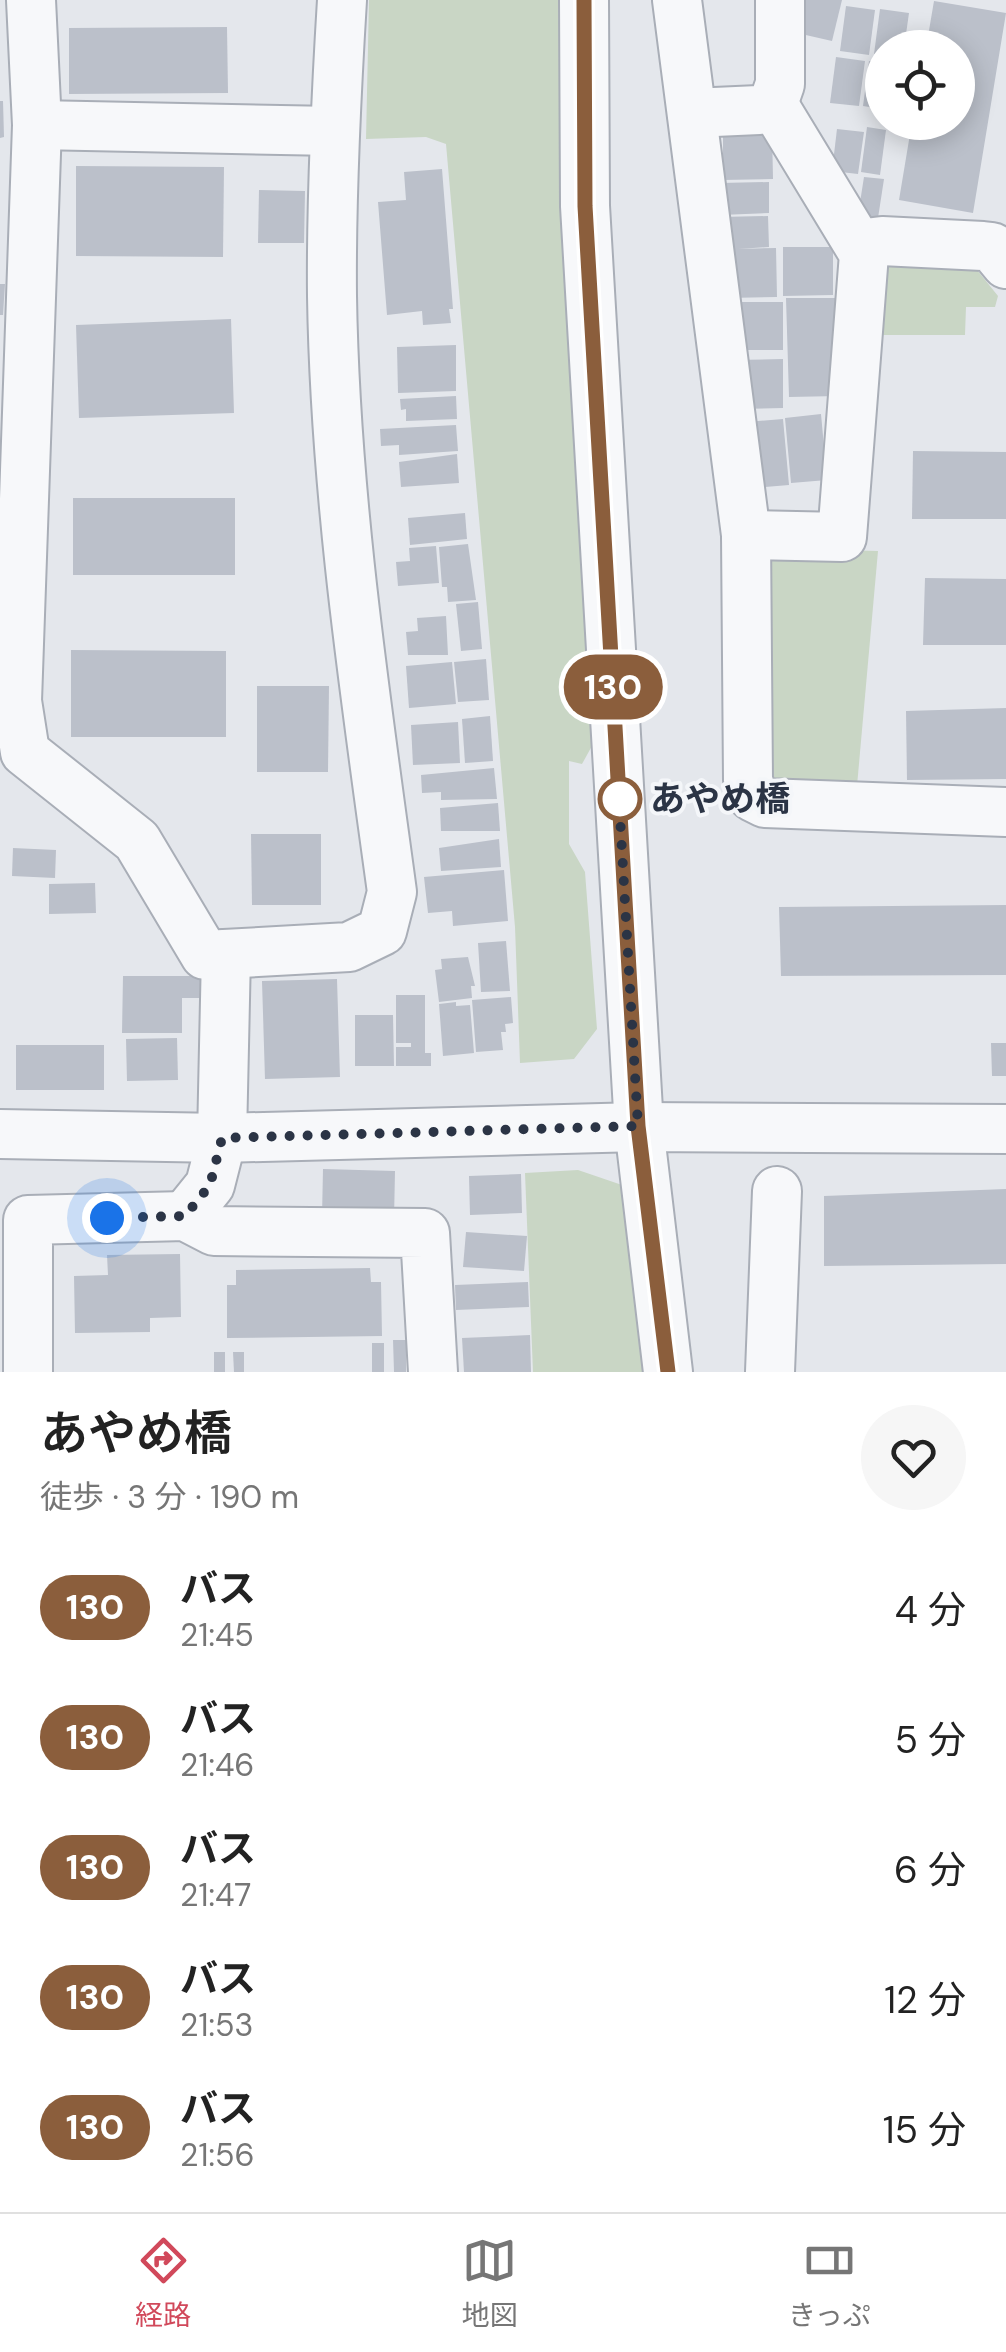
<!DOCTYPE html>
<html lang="ja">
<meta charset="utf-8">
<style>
body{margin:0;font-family:"DM Sans","Noto Sans JP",sans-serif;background:#f6f6f6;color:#222;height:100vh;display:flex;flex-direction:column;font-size:38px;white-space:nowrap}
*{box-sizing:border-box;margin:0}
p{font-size:32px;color:#767676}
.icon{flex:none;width:55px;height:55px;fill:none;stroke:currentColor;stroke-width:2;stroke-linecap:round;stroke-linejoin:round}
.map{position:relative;height:1372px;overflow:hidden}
.sheet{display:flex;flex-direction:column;background:#fff;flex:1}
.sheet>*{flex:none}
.badge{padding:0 20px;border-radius:32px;font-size:35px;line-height:65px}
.fabs{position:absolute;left:865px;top:30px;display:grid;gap:20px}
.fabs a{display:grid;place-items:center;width:110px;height:110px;border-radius:50%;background:#fff;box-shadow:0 5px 25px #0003;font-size:50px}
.you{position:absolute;width:50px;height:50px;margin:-25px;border:8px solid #fff;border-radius:50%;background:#1a73e8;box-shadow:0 0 0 15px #1a73e833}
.map>.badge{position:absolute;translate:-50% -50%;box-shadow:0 0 0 5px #fff}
.round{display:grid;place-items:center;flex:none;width:105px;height:105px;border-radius:52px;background:#f6f6f6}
.summary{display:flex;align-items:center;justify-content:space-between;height:170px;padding:0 40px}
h1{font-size:48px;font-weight:600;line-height:75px}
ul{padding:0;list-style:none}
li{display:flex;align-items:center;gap:30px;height:130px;padding:0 40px}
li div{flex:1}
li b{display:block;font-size:38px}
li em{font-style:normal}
li .badge{min-width:110px;font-weight:700;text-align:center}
.dock{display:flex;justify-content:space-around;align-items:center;height:140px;border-top:2px solid #e0e0e0;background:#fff;font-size:28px;color:#767676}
.dock a{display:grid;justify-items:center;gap:5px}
.dock .on{color:#d1495b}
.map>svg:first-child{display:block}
.green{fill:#c9d6c5}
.building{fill:#bbc0ca}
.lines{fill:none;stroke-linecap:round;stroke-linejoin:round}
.minor-casing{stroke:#a9aeb7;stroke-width:52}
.minor{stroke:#f7f8fa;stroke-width:48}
.line-casing{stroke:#fff;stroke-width:22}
.line{stroke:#8b5e3c;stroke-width:15}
.walk{stroke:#2b3445;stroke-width:10;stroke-dasharray:0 18}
.stop-dot{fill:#fff;stroke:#8b5e3c;stroke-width:5}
.labels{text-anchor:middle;stroke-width:8;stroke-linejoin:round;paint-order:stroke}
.stop-label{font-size:35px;font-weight:bold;fill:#2b3445;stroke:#f4f6f9;text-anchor:start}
</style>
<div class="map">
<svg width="1006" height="1372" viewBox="0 0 1006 1372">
<rect width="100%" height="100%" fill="#e4e7ec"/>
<g class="green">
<polygon points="369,0 566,0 598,735 582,764 569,761 569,844 585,872 597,1029 574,1059 520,1063 515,927 446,144 426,137 366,139"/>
<polygon points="885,263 973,265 998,296 995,307 966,307 965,335 879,335"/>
<polygon points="764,548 878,551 857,786 772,783 764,776"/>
<polygon points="578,1170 622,1185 646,1372 533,1372 525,1173"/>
</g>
<g class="building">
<polygon points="805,0 842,0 832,41 797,33"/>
<polygon points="934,1 1006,13 973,213 899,200 912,122 958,122 958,48 926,48"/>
<polygon points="846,6 875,10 869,55 840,51"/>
<polygon points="880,9 909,13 904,48 882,48 882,55 874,54"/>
<polygon points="227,27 228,93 69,94 69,28"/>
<polygon points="836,57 865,61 859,106 830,103"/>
<polygon points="869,61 882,63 882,109 863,106"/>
<polygon points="0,101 3,101 4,137 0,138"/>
<polygon points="867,127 886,130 880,175 861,172"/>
<polygon points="837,129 864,132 858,174 832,171"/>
<polygon points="723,131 772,131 773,179 723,180"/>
<polygon points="76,166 224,167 223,257 76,256"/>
<polygon points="442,169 453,309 449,309 451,323 423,325 422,311 387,315 378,202 406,200 404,172"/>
<polygon points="864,177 884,179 878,218 858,215"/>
<polygon points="769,182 769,213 721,215 720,183"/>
<polygon points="259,190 305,191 304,243 258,243"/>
<polygon points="768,216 769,247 738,249 776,248 777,297 727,298 720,217"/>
<polygon points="783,247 833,247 833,295 783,296"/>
<polygon points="0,284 5,284 3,315 0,315"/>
<polygon points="786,298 836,298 838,396 789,397"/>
<polygon points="733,302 783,302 783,350 734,350"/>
<polygon points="231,319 234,413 79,418 76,325"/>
<polygon points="456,345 456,391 398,393 397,347"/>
<polygon points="783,359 783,408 734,409 733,360"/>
<polygon points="456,396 457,419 406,421 406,409 401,410 400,399"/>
<polygon points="821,414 827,480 791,483 785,418"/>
<polygon points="783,419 789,485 753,488 746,422"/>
<polygon points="456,425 458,451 399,455 399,445 381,446 380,429"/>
<polygon points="913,451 1006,452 1006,519 912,519"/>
<polygon points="457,454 459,483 401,487 399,462"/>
<rect x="73" y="498" width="162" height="77"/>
<polygon points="465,513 467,539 410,545 408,518"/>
<polygon points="468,544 476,600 448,602 447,587 442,587 439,547"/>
<polygon points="436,546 439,583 398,586 396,562 410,561 409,548"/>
<polygon points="925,578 1006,579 1006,645 923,645"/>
<polygon points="478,602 482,649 461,651 456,604"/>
<polygon points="446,616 448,655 408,655 406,632 418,631 417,618"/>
<polygon points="71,650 226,651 226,737 71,737"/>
<polygon points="486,659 489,700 458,702 454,662"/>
<polygon points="452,662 456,704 409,708 406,666"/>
<polygon points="257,686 329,686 328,772 257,772"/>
<polygon points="1006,708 1006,779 907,780 906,711"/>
<polygon points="490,716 493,761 465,763 462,719"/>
<polygon points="458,722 460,763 413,765 411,725"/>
<polygon points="494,768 497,799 441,800 441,792 422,793 421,775"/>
<polygon points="498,803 500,831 441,831 440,808"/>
<polygon points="251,834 321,834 321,905 252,905"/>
<polygon points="499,839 501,867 441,871 439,848"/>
<polygon points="13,848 56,850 55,878 12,876"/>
<polygon points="504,870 508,921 453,926 452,911 428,913 424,877"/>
<polygon points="95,883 96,913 49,914 49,884"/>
<polygon points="1006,905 1006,975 781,976 779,907"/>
<polygon points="506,941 510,991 481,992 478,943"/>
<polygon points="468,957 475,986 471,986 472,998 439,1002 435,970 442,969 441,959"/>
<polygon points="123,976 200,976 200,998 182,998 182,1033 122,1033"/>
<polygon points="337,979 340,1077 265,1079 262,981"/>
<polygon points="396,995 425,995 425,1053 431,1053 431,1066 396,1066 396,1047 411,1047 411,1043 396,1043"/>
<polygon points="511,997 513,1023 505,1024 506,1032 501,1032 503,1050 476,1052 472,1000"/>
<polygon points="456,1002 456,1006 470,1005 474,1053 443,1056 439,1004"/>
<polygon points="355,1015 393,1015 394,1066 355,1066"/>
<polygon points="177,1038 178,1080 127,1081 126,1039"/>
<polygon points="991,1043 1006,1043 1006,1076 992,1076"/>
<rect x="16" y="1045" width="88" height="45"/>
<polygon points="323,1169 395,1171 394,1219 322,1217"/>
<polygon points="521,1174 522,1213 470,1215 469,1176"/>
<polygon points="1006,1189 1006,1264 824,1266 824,1196"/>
<polygon points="466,1232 527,1236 524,1271 463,1267"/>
<polygon points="180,1254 181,1317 150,1318 150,1332 75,1333 74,1276 108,1275 107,1255"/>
<polygon points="370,1268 371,1282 381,1282 382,1336 227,1338 227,1285 236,1285 236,1270"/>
<polygon points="528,1282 529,1307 456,1310 455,1285"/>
<polygon points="530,1335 531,1372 464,1372 462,1338"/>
<polygon points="393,1340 406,1340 406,1372 394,1372"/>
<rect x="372" y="1343" width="12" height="29"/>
<rect x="214" y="1352" width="11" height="20"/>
<polygon points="233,1352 244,1352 244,1372 234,1372"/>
</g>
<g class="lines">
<defs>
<g id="minor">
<path d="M31,0L37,125L17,701L25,752L137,841L205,955L349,947L382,931L392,892C365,694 335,495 332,296C331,197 336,98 342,0"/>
<polyline points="584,0 585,206 639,1127 668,1372"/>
<polyline points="677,0 746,535 748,780 753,797 765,803 1006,812"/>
<polyline points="692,113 759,110 773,104 780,84 780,0"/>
<polyline points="37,125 334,131"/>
<polyline points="864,254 874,242 882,241 983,246 992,247 1006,264"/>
<polyline points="746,535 842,537 864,254 773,104"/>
<polyline points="0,1134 222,1138 639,1127 1006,1129"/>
<polyline points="185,1216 210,1185 222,1138 226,954"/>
<polyline points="28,1372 28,1220 185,1216 214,1231 425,1233 433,1372"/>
<polyline points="770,1372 777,1191"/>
</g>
</defs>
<use href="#minor" class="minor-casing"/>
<use href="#minor" class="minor"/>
</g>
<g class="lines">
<defs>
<polyline id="line" points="584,0 585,206 638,1126 668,1372"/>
</defs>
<use href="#line" class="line-casing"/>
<use href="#line" class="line"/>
<polyline class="walk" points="107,1218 185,1216 210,1185 222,1138 638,1126 618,782 620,799"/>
</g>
<circle class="stop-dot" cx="620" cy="799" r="20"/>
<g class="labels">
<g class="stop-label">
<text x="650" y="811">あやめ橋</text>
</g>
</g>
</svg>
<div class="fabs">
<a><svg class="icon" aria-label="locate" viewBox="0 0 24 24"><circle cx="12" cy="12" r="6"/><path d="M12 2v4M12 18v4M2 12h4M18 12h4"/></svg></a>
</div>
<div class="you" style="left:107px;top:1218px"></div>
<b class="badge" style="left:613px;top:687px;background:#8b5e3c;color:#fff">130</b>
</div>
<section class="sheet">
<div class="summary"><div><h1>あやめ橋</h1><p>徒歩 · 3 分 · 190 m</p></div><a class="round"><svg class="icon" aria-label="heart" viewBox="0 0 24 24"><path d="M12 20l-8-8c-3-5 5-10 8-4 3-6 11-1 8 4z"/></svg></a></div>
<ul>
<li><span class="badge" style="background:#8b5e3c;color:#fff">130</span><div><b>バス</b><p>21:45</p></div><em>4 分</em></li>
<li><span class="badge" style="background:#8b5e3c;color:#fff">130</span><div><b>バス</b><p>21:46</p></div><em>5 分</em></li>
<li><span class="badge" style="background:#8b5e3c;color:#fff">130</span><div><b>バス</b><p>21:47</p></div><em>6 分</em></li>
<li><span class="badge" style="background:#8b5e3c;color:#fff">130</span><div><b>バス</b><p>21:53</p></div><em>12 分</em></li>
<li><span class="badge" style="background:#8b5e3c;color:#fff">130</span><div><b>バス</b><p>21:56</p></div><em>15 分</em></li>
</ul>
</section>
<nav class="dock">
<a class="on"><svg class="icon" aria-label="directions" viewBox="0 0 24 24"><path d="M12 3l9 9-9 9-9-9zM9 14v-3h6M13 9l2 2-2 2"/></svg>経路</a>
<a><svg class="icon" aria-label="map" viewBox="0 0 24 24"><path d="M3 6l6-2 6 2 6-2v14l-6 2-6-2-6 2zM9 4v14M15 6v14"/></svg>地図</a>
<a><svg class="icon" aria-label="tickets" viewBox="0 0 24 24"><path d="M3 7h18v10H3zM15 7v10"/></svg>きっぷ</a>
</nav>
